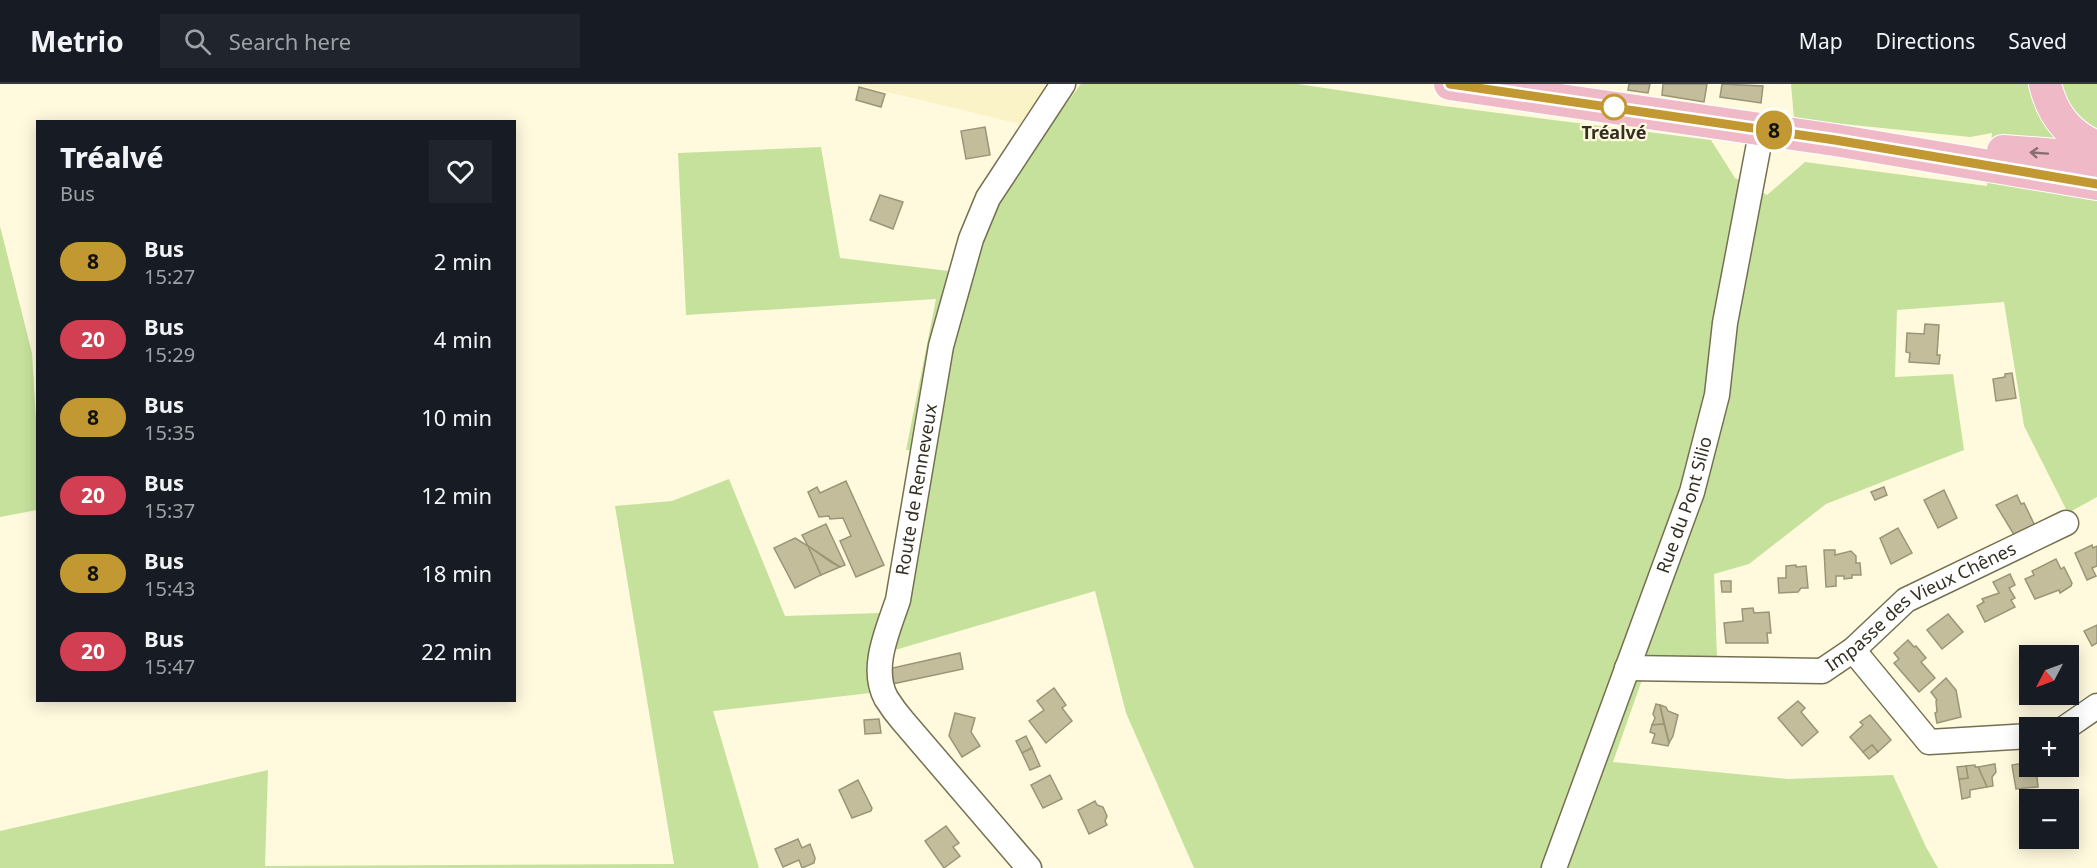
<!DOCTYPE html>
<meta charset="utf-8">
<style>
body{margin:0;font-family:"Noto Sans",sans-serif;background:#20242c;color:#f1f3f6;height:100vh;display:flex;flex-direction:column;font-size:22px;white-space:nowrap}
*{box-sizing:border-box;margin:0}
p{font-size:20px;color:#9ea1a6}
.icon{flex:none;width:33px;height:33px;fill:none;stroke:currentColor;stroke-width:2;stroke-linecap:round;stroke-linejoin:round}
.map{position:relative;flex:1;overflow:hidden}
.side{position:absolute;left:36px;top:36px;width:480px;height:582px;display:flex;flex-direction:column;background:#171b24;border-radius:0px;box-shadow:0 3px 15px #0003}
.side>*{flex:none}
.badge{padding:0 12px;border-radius:20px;font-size:21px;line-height:39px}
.needle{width:39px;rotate:229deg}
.fabs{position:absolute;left:2019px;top:561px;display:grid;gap:12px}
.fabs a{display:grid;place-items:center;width:60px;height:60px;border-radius:0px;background:#171b24;box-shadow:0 3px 15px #0003;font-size:30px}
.map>.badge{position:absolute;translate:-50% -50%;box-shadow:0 0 0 3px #fff}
.round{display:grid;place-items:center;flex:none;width:63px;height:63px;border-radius:0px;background:#20242c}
.overview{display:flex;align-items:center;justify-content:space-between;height:102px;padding:0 24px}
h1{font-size:28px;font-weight:800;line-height:45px}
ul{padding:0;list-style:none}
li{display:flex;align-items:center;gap:18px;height:78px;padding:0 24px}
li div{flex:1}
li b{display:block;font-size:22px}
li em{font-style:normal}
li .badge{min-width:66px;font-weight:700;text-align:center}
header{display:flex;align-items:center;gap:36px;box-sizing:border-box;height:84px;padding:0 30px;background:#171b24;border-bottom:2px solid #363941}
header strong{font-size:28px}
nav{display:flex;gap:33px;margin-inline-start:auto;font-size:21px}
.search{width:420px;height:54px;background:#20242c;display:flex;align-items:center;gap:15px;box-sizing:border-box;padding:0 21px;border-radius:0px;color:#9ea1a6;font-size:22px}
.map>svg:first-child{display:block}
.built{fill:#faf3c8}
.green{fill:#c6e19c}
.building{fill:#c3bd9c;stroke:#9b9575;stroke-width:1.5}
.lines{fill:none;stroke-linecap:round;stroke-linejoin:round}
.minor-casing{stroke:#757051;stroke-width:27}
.major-casing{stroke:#fff;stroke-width:34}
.minor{stroke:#fff;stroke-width:24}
.major{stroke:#efb9c8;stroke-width:32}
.oneway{stroke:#886e6d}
.line-casing{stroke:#fff;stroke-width:14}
.line{stroke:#c19831;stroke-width:9}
.stop-dot{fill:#fff;stroke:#c19831;stroke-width:3}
.labels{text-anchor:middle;stroke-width:4.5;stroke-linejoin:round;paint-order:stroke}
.stop-label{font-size:18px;font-weight:bold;fill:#333023;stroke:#fffade}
.street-label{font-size:18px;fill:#333023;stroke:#fffade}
</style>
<header>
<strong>Metrio</strong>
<div class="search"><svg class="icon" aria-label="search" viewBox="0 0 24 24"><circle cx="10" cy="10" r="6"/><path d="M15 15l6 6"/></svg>Search here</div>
<nav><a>Map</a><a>Directions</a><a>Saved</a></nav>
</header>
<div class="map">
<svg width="2097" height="784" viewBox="0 0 2097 784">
<rect width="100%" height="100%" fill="#fffade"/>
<polygon class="built" points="854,0 1081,0 1040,55 1016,39"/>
<g class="green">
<polygon points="1081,0 1298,0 1444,22 1711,56 1735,94 1767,111 1805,78 1987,102 1992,49 1970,53 1794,35 1791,0 2097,0 2097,413 2068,429 2024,342 2004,218 1897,226 1895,293 1953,290 1964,366 1826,420 1749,480 1714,490 1717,573 1649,576 1613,678 1788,695 1893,691 1926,763 1938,784 1194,784 1126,629 1095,507 895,566 923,448 936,366 906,366 936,215 686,231 678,69 821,63 840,174 966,189 987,137 1040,55"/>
<polygon points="0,142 32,269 37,353 37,426 0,433"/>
<polygon points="729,395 785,532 880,529 870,609 713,627 759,784 0,784 0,747 268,686 265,782 674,780 615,422 672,417"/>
</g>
<g class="building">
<polygon points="1629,0 1650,0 1648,9 1628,6"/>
<polygon points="1663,0 1707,0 1704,18 1662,11"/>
<polygon points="1722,0 1763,2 1761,19 1720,13"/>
<polygon points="859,3 885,10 881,23 856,16"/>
<polygon points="985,43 990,71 966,75 961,47"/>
<polygon points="880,111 903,118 893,145 870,136"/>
<polygon points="1925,240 1939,241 1937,271 1940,271 1939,280 1909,278 1910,269 1906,268 1907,249 1924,250"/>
<polygon points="2012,289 2016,314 1996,317 1993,295 2005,293 2005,290"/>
<polygon points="846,397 884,481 856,493 840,457 851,452 843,434 830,435 829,432 819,433 808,408 817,403 820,409"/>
<polygon points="1884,403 1887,411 1875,416 1871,408"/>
<polygon points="1944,406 1957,434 1938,444 1924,416"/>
<polygon points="2017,411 2021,420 2024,419 2036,444 2016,454 1996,421"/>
<polygon points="826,440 845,481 840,483 808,462 802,451"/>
<polygon points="1898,444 1912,469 1891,480 1880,454"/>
<polygon points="795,454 808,462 821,491 795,504 774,464"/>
<polygon points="2092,461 2093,464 2097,462 2097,482 2092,484 2096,492 2087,496 2075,469"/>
<polygon points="808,462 831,478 840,483 821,491"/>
<polygon points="1824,466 1835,466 1835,471 1851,467 1856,472 1856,479 1860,479 1861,491 1852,491 1852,494 1844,495 1844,492 1836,492 1836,502 1826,503"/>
<polygon points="2056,475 2061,485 2064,483 2072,499 2071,502 2060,509 2059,506 2035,515 2025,495 2034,491 2032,487"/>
<polygon points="1796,481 1796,483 1806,482 1808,504 1801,504 1798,508 1779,509 1778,494 1786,494 1786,482"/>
<polygon points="2010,490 2015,501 2009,504 2015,514 2011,516 2015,523 1985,538 1977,522 1984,518 1982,515 1999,509 1993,498"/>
<polygon points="1721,497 1731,497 1731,508 1722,508"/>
<polygon points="1753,524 1754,529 1769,528 1771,549 1767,549 1768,559 1726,559 1724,539 1743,537 1742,525"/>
<polygon points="1948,530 1963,548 1942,565 1927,546"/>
<polygon points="2097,541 2097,559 2092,562 2084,547"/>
<polygon points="1908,556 1914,563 1916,562 1926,574 1921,578 1935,594 1919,608 1894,579 1899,575 1894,569"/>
<polygon points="2058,563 2062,572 2030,572 2030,577 2027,570 2041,564 2043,569"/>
<polygon points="960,569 963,585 892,600 888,585"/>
<polygon points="1946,594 1956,606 1961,633 1937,639 1935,629 1937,628 1936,617 1937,616 1931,608"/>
<polygon points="1054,604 1066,621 1062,624 1072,637 1046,659 1029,637 1044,626 1037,617"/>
<polygon points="1798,617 1805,624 1801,628 1818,648 1802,662 1778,634"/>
<polygon points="1656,620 1660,621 1664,640 1652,641 1655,634 1653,630"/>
<polygon points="1660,621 1666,623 1668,627 1678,631 1673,652 1669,659"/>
<polygon points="955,629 975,634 971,648 980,662 962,673 949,652"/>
<polygon points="1870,631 1891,656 1878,668 1872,661 1863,668 1850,653 1863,641 1860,638"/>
<polygon points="879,635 881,649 865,650 864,636"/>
<polygon points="1664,640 1669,659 1668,662 1652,659 1655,650 1650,648 1652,641"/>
<polygon points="1026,652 1032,664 1022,669 1016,657"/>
<polygon points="1872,661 1878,668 1869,675 1863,668"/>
<polygon points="1032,664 1040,682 1030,686 1022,669"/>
<polygon points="2023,679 2024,685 2036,683 2038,703 2016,705 2012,681"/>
<polygon points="1995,680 1996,688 1992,693 1993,702 1987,703 1978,683"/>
<polygon points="1975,681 1975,683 1978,683 1987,703 1970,706 1970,713 1962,715 1959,695 1968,694 1966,682"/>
<polygon points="1966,682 1968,694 1959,695 1957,683"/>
<polygon points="1050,691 1062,715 1043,724 1031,701"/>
<polygon points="858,696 872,724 871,727 852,734 839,706"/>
<polygon points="1095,717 1097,721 1103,723 1107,732 1105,737 1107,741 1089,750 1078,726"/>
<polygon points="946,742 959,759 953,763 960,772 944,784 925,757"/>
<polygon points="798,755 802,764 810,760 815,774 814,779 802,784 799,776 783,783 775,765"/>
</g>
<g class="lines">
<defs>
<g id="minor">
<polyline points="1853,566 1929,658 2030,652"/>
<path id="s1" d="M1627,584L1822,587L1853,566L1906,516L2066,439"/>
<polyline points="2065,644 2097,622"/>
<path id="s2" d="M1029,784L903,637C897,630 891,622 886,614C870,584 888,546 898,516L941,262L971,155L988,114L1063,0"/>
<path id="s3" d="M1554,784L1692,408L1717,311L1725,239L1762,44"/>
</g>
<g id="major">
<polyline points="1450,0 1835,56 2097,100"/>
<path d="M2045,0C2052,30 2068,51 2097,63"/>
<polyline points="2003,67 2097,74"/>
</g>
</defs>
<use href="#minor" class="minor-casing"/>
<use href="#major" class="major-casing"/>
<use href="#minor" class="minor"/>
<use href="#major" class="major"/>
</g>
<defs><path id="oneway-shaft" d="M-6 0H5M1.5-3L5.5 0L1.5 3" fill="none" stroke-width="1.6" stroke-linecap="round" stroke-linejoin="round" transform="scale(1.5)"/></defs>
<use class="oneway" href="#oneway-shaft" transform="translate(2039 69) rotate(-176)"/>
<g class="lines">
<defs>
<polyline id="line" points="1450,0 1835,56 2097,100"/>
</defs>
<use href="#line" class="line-casing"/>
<use href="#line" class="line"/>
</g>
<circle class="stop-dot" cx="1614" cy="23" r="12"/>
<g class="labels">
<g class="stop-label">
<text x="1614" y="55">Tréalvé</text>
</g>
<g class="street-label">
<text dy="6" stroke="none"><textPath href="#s2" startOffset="436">Route de Renneveux</textPath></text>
<text dy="6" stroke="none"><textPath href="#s3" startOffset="386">Rue du Pont Silio</textPath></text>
<text dy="6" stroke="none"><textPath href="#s1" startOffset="314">Impasse des Vieux Chênes</textPath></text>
</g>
</g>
</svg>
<div class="fabs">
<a><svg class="needle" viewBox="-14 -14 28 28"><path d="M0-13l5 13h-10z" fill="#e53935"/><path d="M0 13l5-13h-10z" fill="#9ea1a6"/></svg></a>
<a>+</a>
<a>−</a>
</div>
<b class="badge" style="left:1774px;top:46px;background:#c19831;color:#111">8</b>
<section class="side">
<div class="overview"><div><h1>Tréalvé</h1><p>Bus</p></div><a class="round"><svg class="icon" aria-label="heart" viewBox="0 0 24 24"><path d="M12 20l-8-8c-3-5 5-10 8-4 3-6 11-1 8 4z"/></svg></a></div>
<ul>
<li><span class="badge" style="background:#c19831;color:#111">8</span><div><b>Bus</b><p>15:27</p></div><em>2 min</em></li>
<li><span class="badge" style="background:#d23e52;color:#fff">20</span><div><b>Bus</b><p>15:29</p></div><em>4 min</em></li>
<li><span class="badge" style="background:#c19831;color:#111">8</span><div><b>Bus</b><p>15:35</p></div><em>10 min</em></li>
<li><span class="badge" style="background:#d23e52;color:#fff">20</span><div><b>Bus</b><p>15:37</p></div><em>12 min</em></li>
<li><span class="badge" style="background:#c19831;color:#111">8</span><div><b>Bus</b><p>15:43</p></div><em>18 min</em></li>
<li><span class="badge" style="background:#d23e52;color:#fff">20</span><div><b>Bus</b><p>15:47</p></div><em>22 min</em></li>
</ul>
</section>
</div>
